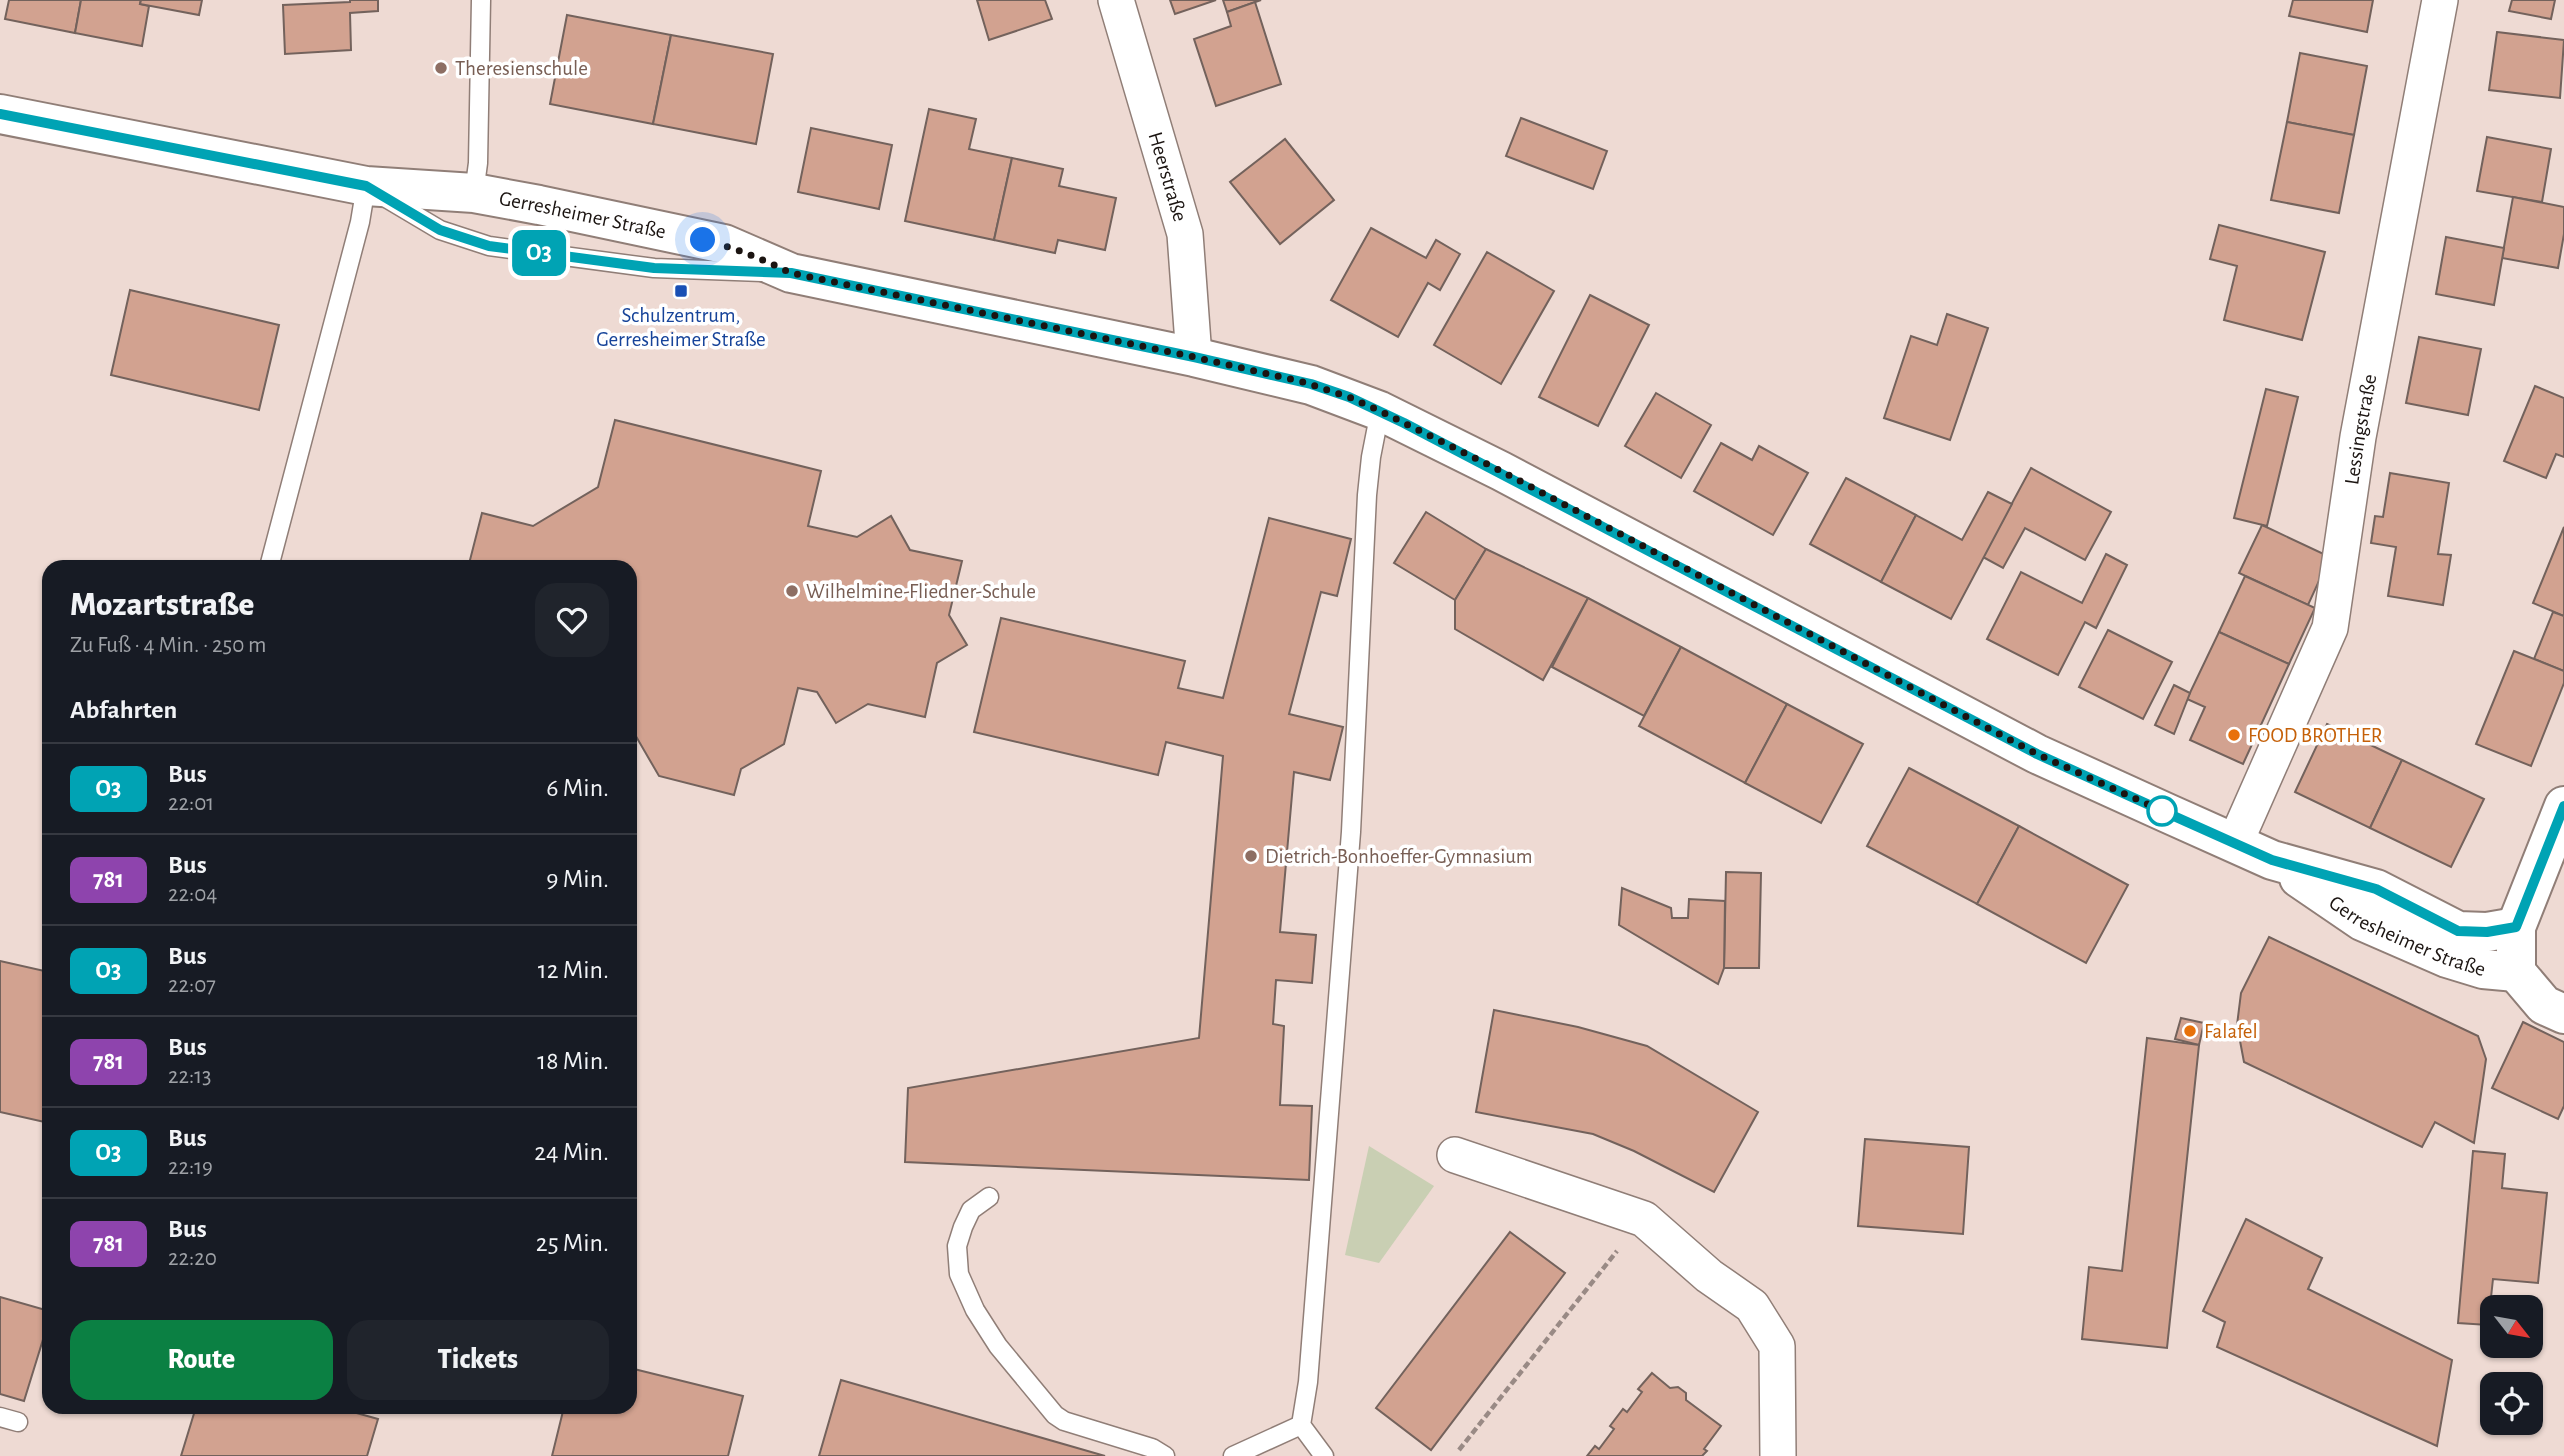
<!DOCTYPE html>
<html lang="de">
<meta charset="utf-8">
<style>
body{margin:0;font-family:"Alegreya Sans",sans-serif;background:#20242c;color:#f1f3f6;height:100vh;display:flex;flex-direction:column;font-size:26px;white-space:nowrap}
*{box-sizing:border-box;margin:0}
p{font-size:23px;color:#9ea1a6}
.icon{flex:none;width:38px;height:38px;fill:none;stroke:currentColor;stroke-width:2;stroke-linecap:round;stroke-linejoin:round}
.map{position:relative;flex:1;overflow:hidden}
.side{position:absolute;left:42px;top:560px;width:595px;height:854px;display:flex;flex-direction:column;background:#171b24;border-radius:21px;box-shadow:0 2px 5px #0004}
.side>*{flex:none}
.badge{padding:0 14px;border-radius:10px;font-size:24px;line-height:46px}
.needle{width:46px;rotate:121deg}
.buttons{position:absolute;left:2480px;top:1295px;display:grid;gap:14px}
.buttons a{display:grid;place-items:center;width:63px;height:63px;border-radius:14px;background:#171b24;box-shadow:0 2px 5px #0004;font-size:35px}
.you{position:absolute;width:35px;height:35px;margin:-18px;border:5px solid #fff;border-radius:50%;background:#1a73e8;box-shadow:0 0 0 10px #1a73e833}
.map>.badge{position:absolute;translate:-50% -50%;box-shadow:0 0 0 4px #fff}
h2{padding:0 28px;font-size:26px;line-height:63px}
.round{display:grid;place-items:center;flex:none;width:74px;height:74px;border-radius:21px;background:#20242c}
.headline{display:flex;align-items:center;justify-content:space-between;height:119px;padding:0 28px}
h1{font-size:33px;font-weight:800;line-height:52px}
.cta{display:flex;gap:14px;margin-top:auto;padding:14px 28px}
.cta a{flex:1;height:80px;border-radius:21px;background:#0b8043;color:#fff;font-size:28px;font-weight:800;line-height:80px;text-align:center}
.cta a+a{background:#20242c;color:#f1f3f6}
ul{padding:0;list-style:none}
li{display:flex;align-items:center;gap:21px;height:91px;padding:0 28px;border-top:2px solid #363941}
li div{flex:1}
li b{display:block;font-size:26px}
li em{font-style:normal}
li .badge{min-width:77px;font-weight:700;text-align:center}
.map>svg:first-child{display:block}
.green{fill:#c9cfb3}
.building{fill:#d2a290;stroke:#73625c;stroke-width:2}
.lines{fill:none;stroke-linecap:round;stroke-linejoin:round}
.service-casing{stroke:#907e77;stroke-width:21}
.minor-casing{stroke:#907e77;stroke-width:38}
.tertiary-casing{stroke:#907e77;stroke-width:42}
.path{stroke:#998a85;stroke-width:4.5;stroke-dasharray:7 3.5;stroke-linecap:butt}
.service{stroke:#fff;stroke-width:18}
.minor{stroke:#fff;stroke-width:35}
.tertiary{stroke:#fff;stroke-width:38}
.line-casing{stroke:#fff;stroke-width:16}
.line{stroke:#00a3b4;stroke-width:10}
.walk{stroke:#1b1411;stroke-width:7;stroke-dasharray:0 12.6}
.education-dot{fill:#8d6e63;stroke:#fff;stroke-width:2.5}
.transit-dot{fill:#1a4fb4;stroke:#fff;stroke-width:2.5}
.food-dot{fill:#e8710a;stroke:#fff;stroke-width:2.5}
.stop-dot{fill:#fff;stroke:#00a3b4;stroke-width:3.5}
.labels{text-anchor:middle;stroke-width:7;stroke-linejoin:round;paint-order:stroke}
.education-label{font-size:21px;fill:#785e54;stroke:#fff;text-anchor:start}
.street-label{font-size:21px;fill:#1b1411;stroke:#fff}
.transit-label{font-size:21px;fill:#164399;stroke:#fff}
.food-label{font-size:21px;fill:#c56008;stroke:#fff;text-anchor:start}
</style>
<div class="map">
<svg width="2564" height="1456" viewBox="0 0 2564 1456">
<rect width="100%" height="100%" fill="#eedad3"/>
<polygon class="green" points="1369,1146 1434,1186 1379,1263 1345,1255"/>
<g class="building">
<polygon points="9,0 81,0 75,33 5,19"/>
<polygon points="81,0 141,0 140,4 149,6 142,46 75,33"/>
<polygon points="141,0 202,0 199,15 140,4"/>
<polygon points="350,0 378,0 378,11 350,13 351,50 285,54 283,5 350,2"/>
<polygon points="977,0 1045,0 1052,19 989,40"/>
<polygon points="1170,0 1216,0 1175,14"/>
<polygon points="1223,0 1261,0 1227,12"/>
<polygon points="2293,0 2373,0 2367,32 2289,16"/>
<polygon points="2512,0 2555,0 2551,19 2509,11"/>
<polygon points="1255,2 1281,84 1216,106 1194,39 1231,26 1227,12"/>
<polygon points="567,15 671,35 653,124 550,104"/>
<polygon points="2497,32 2564,40 2560,98 2489,90"/>
<polygon points="671,35 773,54 756,144 653,124"/>
<polygon points="2300,53 2367,66 2354,135 2287,122"/>
<polygon points="929,109 976,119 969,149 1012,158 994,240 905,221"/>
<polygon points="1521,118 1607,151 1593,189 1506,156"/>
<polygon points="2287,122 2354,135 2339,213 2271,200"/>
<polygon points="811,128 892,145 879,209 798,192"/>
<polygon points="2487,137 2551,149 2542,202 2477,191"/>
<polygon points="1285,139 1334,200 1280,244 1230,182"/>
<polygon points="1012,158 1063,169 1059,186 1116,198 1105,250 1058,240 1055,253 994,240"/>
<polygon points="2513,197 2564,207 2564,234 2558,268 2502,258"/>
<polygon points="2219,225 2325,252 2302,340 2224,320 2237,266 2210,259"/>
<polygon points="1371,228 1426,258 1436,240 1460,254 1440,290 1428,283 1398,337 1331,300"/>
<polygon points="2446,237 2504,248 2494,305 2436,294"/>
<polygon points="1487,252 1554,291 1501,384 1434,345"/>
<polygon points="130,290 279,325 259,410 111,375"/>
<polygon points="1590,295 1649,325 1598,426 1539,397"/>
<polygon points="1947,314 1988,328 1950,440 1884,418 1911,336 1937,345"/>
<polygon points="2419,337 2481,349 2468,415 2406,403"/>
<polygon points="2535,386 2564,398 2564,457 2556,454 2546,478 2504,461"/>
<polygon points="2266,389 2298,397 2267,526 2234,518"/>
<polygon points="1656,393 1711,425 1681,478 1625,446"/>
<polygon points="615,420 821,471 808,526 857,537 891,516 910,550 962,561 949,615 967,645 937,663 925,717 868,704 836,723 817,692 798,688 784,744 741,769 734,795 659,776 630,726 630,567 465,567 469,564 482,513 533,526 598,487"/>
<polygon points="1721,443 1752,460 1759,446 1808,473 1773,535 1694,491"/>
<polygon points="2031,468 2111,512 2085,560 2025,528 2003,568 1983,557"/>
<polygon points="2390,473 2449,483 2438,554 2451,555 2443,605 2388,596 2396,547 2371,543 2375,516 2383,517"/>
<polygon points="1846,478 1916,515 1881,582 1810,544"/>
<polygon points="1988,492 2012,504 1951,619 1881,582 1916,515 1962,540"/>
<polygon points="1426,512 1486,549 1455,600 1394,563"/>
<polygon points="1269,518 1351,539 1337,596 1321,592 1289,714 1343,727 1330,780 1294,772 1280,932 1316,935 1312,983 1276,980 1273,1024 1284,1026 1280,1105 1312,1106 1309,1180 905,1162 908,1088 1199,1038 1223,756 1166,742 1158,775 974,732 1001,618 1185,661 1178,688 1223,698"/>
<polygon points="2262,525 2330,557 2308,605 2239,573"/>
<polygon points="2564,527 2564,616 2533,603"/>
<polygon points="1486,549 1588,598 1543,680 1455,629 1455,600"/>
<polygon points="2106,554 2127,565 2096,628 2085,622 2058,675 1987,639 2021,572 2082,603"/>
<polygon points="2245,576 2315,608 2289,664 2219,632"/>
<polygon points="1588,598 1681,647 1644,716 1552,667"/>
<polygon points="2553,612 2564,616 2564,671 2534,659"/>
<polygon points="2108,630 2172,662 2143,719 2079,687"/>
<polygon points="2219,632 2289,664 2243,764 2190,740 2205,707 2187,699"/>
<polygon points="1681,647 1787,704 1745,783 1639,726"/>
<polygon points="2514,651 2564,671 2564,683 2531,766 2476,744"/>
<polygon points="2174,685 2190,693 2174,734 2155,725"/>
<polygon points="1787,704 1863,744 1821,823 1745,783"/>
<polygon points="2327,724 2402,760 2370,828 2295,792"/>
<polygon points="2402,760 2484,799 2451,867 2370,828"/>
<polygon points="1909,768 2019,826 1977,904 1867,846"/>
<polygon points="2019,826 2128,885 2086,963 1977,904"/>
<polygon points="1726,872 1761,873 1759,968 1724,968"/>
<polygon points="1622,888 1671,908 1672,918 1688,918 1689,899 1725,901 1724,968 1718,984 1619,925"/>
<polygon points="2269,937 2478,1036 2486,1059 2474,1143 2435,1122 2422,1147 2244,1062 2237,1025 2241,993"/>
<polygon points="0,961 49,972 49,1123 0,1112"/>
<polygon points="1494,1010 1578,1027 1647,1046 1758,1112 1714,1192 1634,1151 1593,1134 1476,1112"/>
<polygon points="2181,1018 2204,1023 2199,1045 2175,1039"/>
<polygon points="2523,1022 2564,1042 2564,1106 2558,1119 2492,1088"/>
<polygon points="2147,1038 2199,1045 2167,1348 2082,1339 2089,1267 2122,1271"/>
<polygon points="1865,1139 1969,1147 1963,1234 1858,1226"/>
<polygon points="2473,1151 2505,1154 2502,1188 2547,1193 2538,1283 2493,1279 2488,1325 2458,1323"/>
<polygon points="2246,1219 2322,1258 2308,1289 2452,1360 2437,1446 2217,1347 2225,1322 2203,1311"/>
<polygon points="1510,1232 1565,1273 1431,1450 1376,1408"/>
<polygon points="0,1297 49,1311 49,1320 24,1401 0,1394"/>
<polygon points="630,1368 743,1396 728,1456 552,1456 564,1407 630,1407"/>
<polygon points="1652,1373 1670,1388 1678,1387 1686,1393 1686,1400 1721,1426 1704,1449 1707,1451 1702,1456 1587,1456 1595,1446 1599,1449 1614,1429 1610,1426 1623,1409 1627,1412 1642,1392 1638,1389"/>
<polygon points="841,1380 1105,1456 819,1456"/>
<polygon points="196,1407 335,1407 378,1419 367,1456 181,1456"/>
</g>
<g class="lines">
<defs>
<g id="service">
<polyline points="474,193 478,163 481,0"/>
<polyline points="269,567 360,222 366,186 440,230 489,246 654,268 762,272"/>
<polyline points="989,1197 971,1210 963,1227 957,1246 959,1274 975,1310 998,1346 1055,1415 1064,1421 1152,1448 1165,1456"/>
<polyline points="0,1417 18,1422"/>
<polyline points="1233,1456 1301,1425"/>
<polyline points="1324,1456 1301,1425 1308,1382 1351,832 1367,495 1371,457 1380,411"/>
</g>
<g id="minor">
<path id="s1" d="M1116,0L1185,234L1194,357"/>
<path id="s2" d="M2235,843L2330,628L2358,437L2440,0"/>
<polyline points="1455,1155 1644,1219 1709,1276 1752,1306 1777,1346 1778,1456"/>
</g>
<g id="tertiary">
<path id="s3" d="M0,114L366,186L474,193L539,205L724,244L791,273L1194,357L1311,385L1380,411L1501,471L2037,754L2167,813L2272,860L2376,889L2458,931L2487,932L2516,927"/>
<polyline points="2564,806 2516,927 2516,972 2544,1005 2564,1014"/>
<path id="s4" d="M2299,878L2362,921L2447,958L2483,969L2516,972"/>
</g>
</defs>
<use href="#service" class="service-casing"/>
<use href="#minor" class="minor-casing"/>
<use href="#tertiary" class="tertiary-casing"/>
<polyline class="path" points="1459,1450 1617,1251"/>
<use href="#service" class="service"/>
<use href="#minor" class="minor"/>
<use href="#tertiary" class="tertiary"/>
</g>
<g class="lines">
<defs>
<polyline id="line" points="0,114 366,186 440,230 489,246 654,268 791,273 1194,357 1311,384 1349,397 1404,423 2037,754 2167,813 2272,860 2376,889 2458,931 2487,932 2516,927 2564,806"/>
</defs>
<use href="#line" class="line-casing"/>
<use href="#line" class="line"/>
<path class="walk" d="M703,240C734,247 762,259 791,273L1194,357L1303,382L1349,397L1380,411L1501,471L2037,754L2167,813L2162,811"/>
</g>
<g class="education-dot">
<circle cx="441" cy="68" r="7"/>
<circle cx="792" cy="591" r="7"/>
<circle cx="1251" cy="856" r="7"/>
</g>
<rect class="transit-dot" x="674" y="284" width="14" height="14" rx="3.5"/>
<g class="food-dot">
<circle cx="2234" cy="735" r="7"/>
<circle cx="2190" cy="1031" r="7"/>
</g>
<circle class="stop-dot" cx="2162" cy="811" r="14"/>
<g class="labels">
<g class="education-label">
<text x="455" y="75">Theresienschule</text>
<text x="806" y="598">Wilhelmine-Fliedner-Schule</text>
<text x="1265" y="863">Dietrich-Bonhoeffer-Gymnasium</text>
</g>
<g class="street-label">
<text dy="7" stroke="none"><textPath href="#s1" startOffset="184">Heerstraße</textPath></text>
<text dy="7" stroke="none"><textPath href="#s3" startOffset="592">Gerresheimer Straße</textPath></text>
<text dy="7" stroke="none"><textPath href="#s2" startOffset="436">Lessingstraße</textPath></text>
<text dy="7" stroke="none"><textPath href="#s4" startOffset="124">Gerresheimer Straße</textPath></text>
</g>
<g class="transit-label">
<text x="681" y="322">Schulzentrum,<tspan x="681" dy="24">Gerresheimer Straße</tspan></text>
</g>
<g class="food-label">
<text x="2248" y="742">FOOD BROTHER</text>
<text x="2204" y="1038">Falafel</text>
</g>
</g>
</svg>
<div class="buttons">
<a><svg class="needle" viewBox="-14 -14 28 28"><path d="M0-13l5 13h-10z" fill="#e53935"/><path d="M0 13l5-13h-10z" fill="#9ea1a6"/></svg></a>
<a><svg class="icon" aria-label="locate" viewBox="0 0 24 24"><circle cx="12" cy="12" r="6"/><path d="M12 2v4M12 18v4M2 12h4M18 12h4"/></svg></a>
</div>
<div class="you" style="left:703px;top:240px"></div>
<b class="badge" style="left:539px;top:253px;background:#00a3b4;color:#fff">O3</b>
<section class="side">
<div class="headline"><div><h1>Mozartstraße</h1><p>Zu Fuß · 4 Min. · 250 m</p></div><a class="round"><svg class="icon" aria-label="heart" viewBox="0 0 24 24"><path d="M12 20l-8-8c-3-5 5-10 8-4 3-6 11-1 8 4z"/></svg></a></div>
<h2>Abfahrten</h2>
<ul>
<li><span class="badge" style="background:#00a3b4;color:#fff">O3</span><div><b>Bus</b><p>22:01</p></div><em>6 Min.</em></li>
<li><span class="badge" style="background:#8e44ad;color:#fff">781</span><div><b>Bus</b><p>22:04</p></div><em>9 Min.</em></li>
<li><span class="badge" style="background:#00a3b4;color:#fff">O3</span><div><b>Bus</b><p>22:07</p></div><em>12 Min.</em></li>
<li><span class="badge" style="background:#8e44ad;color:#fff">781</span><div><b>Bus</b><p>22:13</p></div><em>18 Min.</em></li>
<li><span class="badge" style="background:#00a3b4;color:#fff">O3</span><div><b>Bus</b><p>22:19</p></div><em>24 Min.</em></li>
<li><span class="badge" style="background:#8e44ad;color:#fff">781</span><div><b>Bus</b><p>22:20</p></div><em>25 Min.</em></li>
</ul>
<div class="cta"><a>Route</a><a>Tickets</a></div>
</section>
</div>
